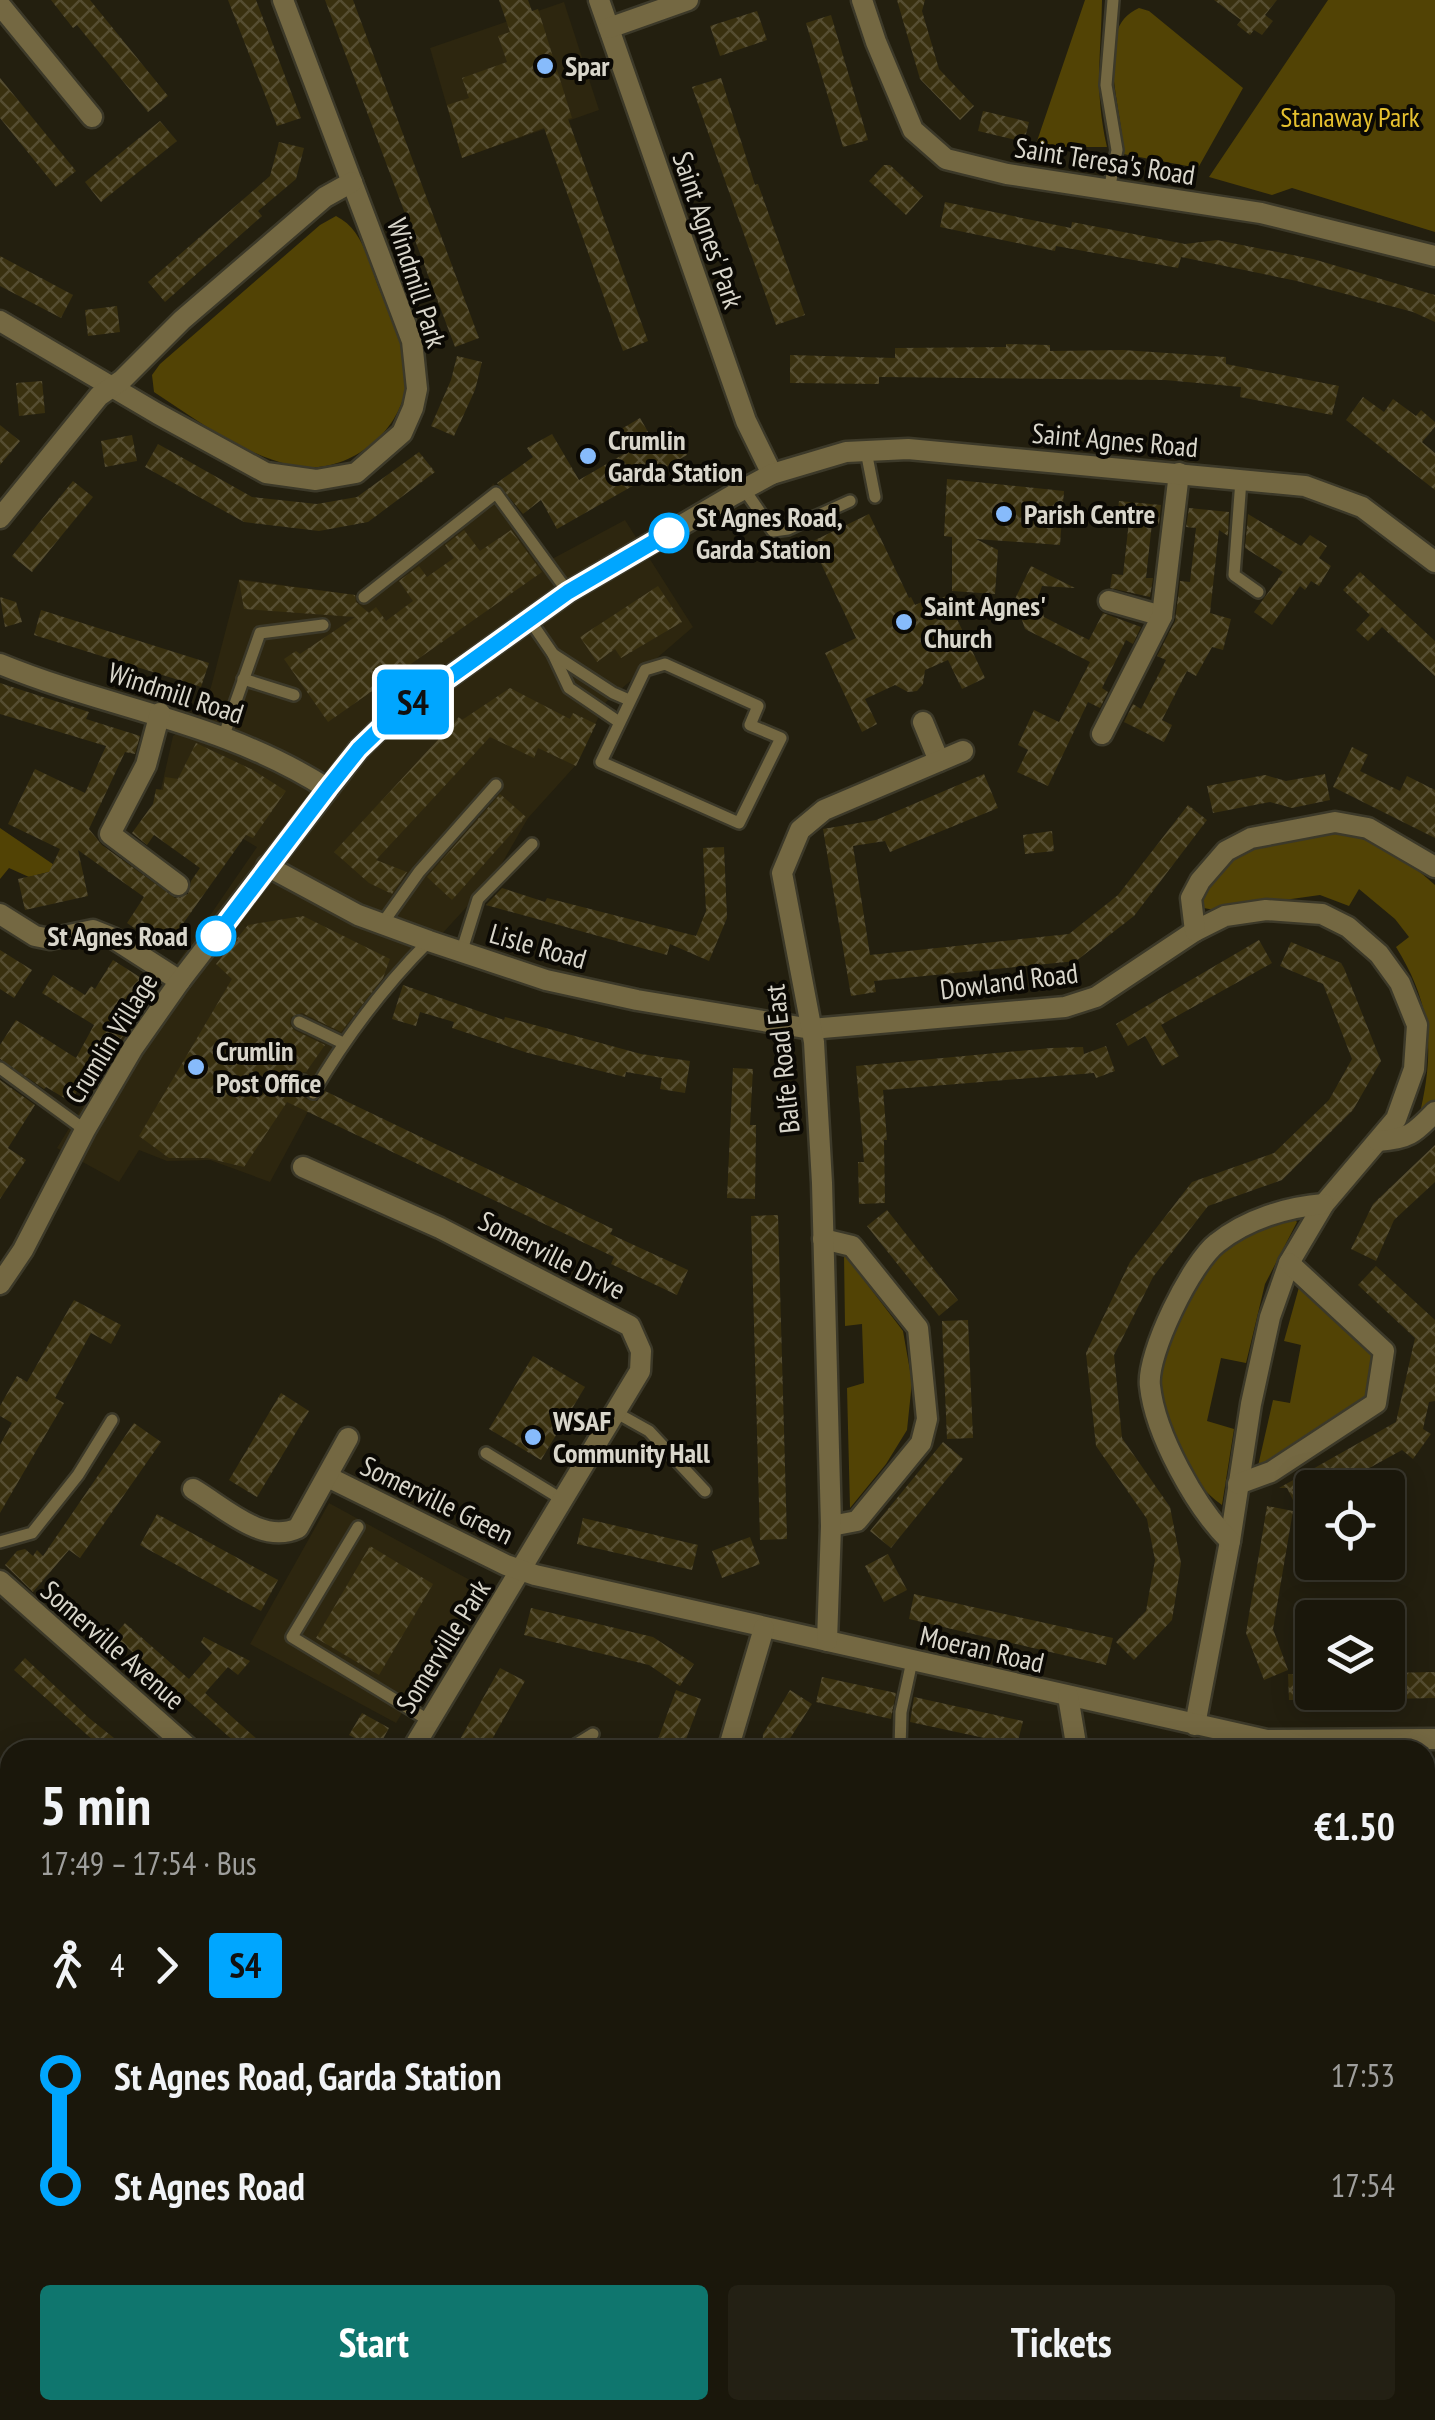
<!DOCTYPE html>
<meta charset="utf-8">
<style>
body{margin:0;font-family:"PT Sans Narrow",sans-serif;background:#232014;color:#f1f3f6;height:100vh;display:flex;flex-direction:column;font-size:38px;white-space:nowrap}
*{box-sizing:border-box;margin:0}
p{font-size:32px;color:#9f9f9d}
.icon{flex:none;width:55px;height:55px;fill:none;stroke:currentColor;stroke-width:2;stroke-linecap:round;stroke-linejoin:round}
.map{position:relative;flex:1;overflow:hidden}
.side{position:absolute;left:0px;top:1740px;width:1435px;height:680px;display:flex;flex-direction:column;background:#1a170b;border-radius:30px 30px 0 0;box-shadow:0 5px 25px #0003,0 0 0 2px #38362c}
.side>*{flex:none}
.badge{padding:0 20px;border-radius:8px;font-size:35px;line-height:65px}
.controls{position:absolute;left:1295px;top:1470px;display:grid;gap:20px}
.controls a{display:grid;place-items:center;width:110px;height:110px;border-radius:10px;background:#1a170b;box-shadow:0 5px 25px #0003,0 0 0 2px #38362c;font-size:50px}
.map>.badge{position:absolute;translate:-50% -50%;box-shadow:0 0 0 5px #fff}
.legs{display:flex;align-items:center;gap:15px;height:110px;padding:0 40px;font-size:32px}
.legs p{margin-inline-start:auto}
.head{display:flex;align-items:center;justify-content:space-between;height:170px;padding:0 40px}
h1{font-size:55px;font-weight:700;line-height:75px}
.button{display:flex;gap:20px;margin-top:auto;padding:20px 40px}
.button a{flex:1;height:115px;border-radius:10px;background:#0f766e;color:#fff;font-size:40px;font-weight:700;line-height:115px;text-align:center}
.button a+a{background:#232014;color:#f1f3f6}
ul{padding:0 40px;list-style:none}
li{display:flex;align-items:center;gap:35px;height:110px;font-size:38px}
li i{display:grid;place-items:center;width:15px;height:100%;margin:0 12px;background:currentColor}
li i::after{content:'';width:25px;height:25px;margin:-12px;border:8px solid;border-radius:50%;background:#1a170b}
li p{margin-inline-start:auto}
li:first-child i{background:linear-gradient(#0000 50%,currentColor 0)}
li:last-child i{background:linear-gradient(currentColor 50%,#0000 0)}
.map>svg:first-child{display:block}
.built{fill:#2d260f}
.green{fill:#524305}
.building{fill:url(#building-cross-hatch)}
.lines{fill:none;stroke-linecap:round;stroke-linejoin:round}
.service-casing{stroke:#3c3929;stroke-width:16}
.minor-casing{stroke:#3c3929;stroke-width:25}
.tertiary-casing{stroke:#3c3929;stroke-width:25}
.service{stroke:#746842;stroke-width:11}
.minor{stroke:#746842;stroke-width:20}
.tertiary{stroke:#746842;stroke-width:20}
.line-1-casing{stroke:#fff;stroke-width:22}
.line-1{stroke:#00a6ff;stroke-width:15}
.poi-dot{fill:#87bbfb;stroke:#0b0904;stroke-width:4}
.stop-1-dot{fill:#fff;stroke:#00a6ff;stroke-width:5}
.labels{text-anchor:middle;stroke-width:8;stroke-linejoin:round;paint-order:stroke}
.poi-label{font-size:28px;font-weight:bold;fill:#d9d6cb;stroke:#0b0904;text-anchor:start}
.park-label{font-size:28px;fill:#e5c02f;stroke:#0b0904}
.street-label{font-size:28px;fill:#d9d6cb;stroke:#0b0904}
.stop-label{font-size:28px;font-weight:bold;fill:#d9d6cb;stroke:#0b0904;text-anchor:start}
</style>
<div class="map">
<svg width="1435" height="2420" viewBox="0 0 1435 2420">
<defs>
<pattern id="building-cross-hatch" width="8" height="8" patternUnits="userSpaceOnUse" patternTransform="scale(2.5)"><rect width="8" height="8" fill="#39300f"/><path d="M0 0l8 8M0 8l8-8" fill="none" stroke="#554d31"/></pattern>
</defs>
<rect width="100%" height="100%" fill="#231f0f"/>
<g class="built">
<polygon points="564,2 599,110 462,158 430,48"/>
<polygon points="493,483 552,559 625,520 693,627 606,702 575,766 528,818 494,877 419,959 339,1054 270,1182 210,1160 167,1161 139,1150 119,1182 57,1148 121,1044 96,1023 113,994 147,1007 257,847 198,812 157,807 173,736 202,712 211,687 239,579 356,595 482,505"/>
<polygon points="329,1503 479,1585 396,1723 250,1644"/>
</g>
<g class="green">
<path d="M1085,0H1102C1101,57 1094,89 1107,147H1035Z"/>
<polygon points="1328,0 1435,0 1435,232 1292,188 1272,195 1209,177"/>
<path d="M1139,8L1149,11L1243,88L1198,168L1123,154C1125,113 1090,29 1139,8Z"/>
<path d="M336,216C362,229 368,259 378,286C389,313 410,351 407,381C401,436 343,478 290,465C240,453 197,420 154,392L152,375L160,364L320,225Z"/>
<polygon points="0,828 60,869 29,877 9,868 0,879"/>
<path d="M1319,831C1364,832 1402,855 1435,885V1103L1419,1117C1435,1051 1432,1005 1396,947L1409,937L1395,919L1359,889L1349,906L1320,895L1214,910L1199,907L1205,888L1239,849Z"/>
<path d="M1291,1215L1297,1222L1265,1284L1246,1363L1221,1358L1207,1421L1234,1429L1222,1505C1190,1482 1159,1435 1157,1395C1155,1344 1199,1264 1242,1236C1256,1227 1276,1222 1291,1215Z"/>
<polygon points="844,1254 903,1331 912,1382 907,1430 886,1464 850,1508 847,1388 864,1383 862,1324 845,1326"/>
<polygon points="1301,1280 1374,1349 1378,1384 1356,1409 1258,1466 1273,1400 1290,1403 1301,1345 1284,1341"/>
<polygon points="1425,1770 1435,1845 1435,1894 1425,1887"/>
<polygon points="0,1806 10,1815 10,2037 0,2027"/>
<polygon points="373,2410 757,2410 757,2411 752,2420 383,2420"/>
</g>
<g class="building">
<polygon points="51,0 90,0 168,96 148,112 77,25 73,28"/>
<polygon points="228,0 256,0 301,118 277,126"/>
<polygon points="325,0 353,0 479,338 455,347"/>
<polygon points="499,0 528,0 532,11 538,9 572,118 568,119 648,341 623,351 544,128 462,158 447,105 469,98 462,78 507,62 498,36 510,32"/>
<polygon points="897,0 925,0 922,11 939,69 974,106 960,120 920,79"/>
<polygon points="1214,0 1277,0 1265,15 1273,21 1262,35 1254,30 1250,35 1237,25 1241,20"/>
<polygon points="757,11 767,40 720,56 710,26"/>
<polygon points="831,15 868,140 843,147 806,23"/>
<polygon points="0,78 76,171 56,187 0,118"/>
<polygon points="721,78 755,185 758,184 805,315 776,325 692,87"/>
<polygon points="983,111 1029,122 1024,142 978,131"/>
<polygon points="160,121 177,141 101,202 85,182"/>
<polygon points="279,142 304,148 296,179 258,211 262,216 165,302 148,282 270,176"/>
<polygon points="884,165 890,165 923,196 906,215 869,181"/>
<polygon points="945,202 1071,228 1072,222 1185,244 1217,240 1313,259 1435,295 1435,322 1413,312 1297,281 1181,257 1178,268 1056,246 1055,251 940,227"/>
<polygon points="0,256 73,295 61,318 0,286"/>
<polygon points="117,306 120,332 88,336 85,310"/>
<polygon points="1006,344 1050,345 1050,351 1123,350 1226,357 1226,364 1339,386 1332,415 1240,397 1241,387 1165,380 879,377 879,384 790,383 790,355 895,358 895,348 1006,347"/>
<polygon points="457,356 482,362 475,390 454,436 431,426 451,380"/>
<polygon points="42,381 45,413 19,416 16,383"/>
<polygon points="1363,397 1384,412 1393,399 1416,416 1421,410 1435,422 1435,427 1422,442 1435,453 1435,490 1346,420"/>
<polygon points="640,418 651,437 671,426 687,455 557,529 541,500 523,514 497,483 533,457 527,448 552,434 579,480 629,451 618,431"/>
<polygon points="0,425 20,441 0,465"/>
<polygon points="132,435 137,461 105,467 101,441"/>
<polygon points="158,444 252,497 317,504 357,497 419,452 435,472 368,522 319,531 244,522 145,467"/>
<polygon points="947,479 1064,491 1060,545 976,539 998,550 995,594 952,591 952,537 944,536"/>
<polygon points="73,481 93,497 32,572 12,556"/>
<polygon points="1119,501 1161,505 1159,524 1152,523 1146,578 1153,578 1150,597 1110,588 1112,574 1123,575 1129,521 1117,519"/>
<polygon points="1189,508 1229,512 1228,536 1219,530 1210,613 1231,619 1223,650 1212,647 1196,676 1187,671 1162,720 1172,725 1164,742 1124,722 1133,704 1141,709 1166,660 1157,656 1175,621 1180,581 1190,582 1196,528 1186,527"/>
<polygon points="869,514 909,598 911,597 915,605 922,602 924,607 946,596 985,678 962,689 948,660 925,670 923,684 917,691 908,692 895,685 865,699 877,724 862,732 825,653 856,638 811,542"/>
<polygon points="1248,514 1301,546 1310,535 1327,546 1319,558 1331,566 1319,586 1311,581 1305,590 1300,586 1272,625 1254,612 1283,572 1245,548"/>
<polygon points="464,530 480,551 511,530 542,572 328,722 284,659 296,651 300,654 355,617 244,609 239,580 355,595 356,602 369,613 376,607 386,621 413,601 399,581 419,566 427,577 454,558 445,545"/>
<polygon points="1031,566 1075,588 1042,586 1038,597 1044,617 1089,640 1103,613 1141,627 1133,644 1126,640 1102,688 1108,692 1100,708 1088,702 1048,786 1017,772 1028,750 1018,745 1034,710 1059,722 1090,662 1025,629 1015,599"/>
<polygon points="1360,572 1435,641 1435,676 1382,627 1368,641 1356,630 1370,615 1343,590"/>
<polygon points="658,586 682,622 621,658 615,649 597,662 580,637"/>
<polygon points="0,597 16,602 22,622 5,627"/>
<polygon points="41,610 209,663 201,687 34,635"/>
<polygon points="0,683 89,712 86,719 140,736 135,754 125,752 89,829 102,845 175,898 188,894 191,881 200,868 154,835 147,845 132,833 153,804 156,789 163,790 165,777 178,779 196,743 253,770 286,791 253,838 246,835 165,949 127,923 144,897 78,850 88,896 25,910 18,879 49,872 60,849 8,824 35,769 85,793 106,746 0,714"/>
<polygon points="510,688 570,719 573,713 596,724 576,766 538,748 534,758 490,737 376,860 407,872 392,894 369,883 334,852 459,717 462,720"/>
<polygon points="1352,747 1368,755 1360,771 1400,791 1407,776 1435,790 1435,838 1333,787"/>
<polygon points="984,774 998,808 890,852 885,841 853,846 870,955 1069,934 1118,895 1188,805 1207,820 1134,916 1076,961 874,981 876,992 851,996 823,829 876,820"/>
<polygon points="1325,774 1330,800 1292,808 1270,802 1213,813 1207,786 1265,775 1286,781"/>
<polygon points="500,794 526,817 452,900 427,877"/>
<polygon points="1052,831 1054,851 1025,854 1023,835"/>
<polygon points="724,847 727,918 709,961 670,944 667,955 486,905 502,888 545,902 547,898 696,936 706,911 703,848"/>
<polygon points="303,916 390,959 383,978 341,1032 302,1013 291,1017 290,1024 294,1030 325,1045 306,1072 298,1073 294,1079 295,1086 306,1099 317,1101 325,1091 613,1229 610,1234 688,1270 677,1295 611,1264 614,1257 287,1102 244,1167 207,1158 169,1158 139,1136 232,979 216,964 248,925"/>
<polygon points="1259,940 1272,963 1161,1025 1179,1056 1162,1066 1145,1036 1128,1046 1116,1024"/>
<polygon points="1291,942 1341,963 1344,968 1381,1061 1353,1110 1282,1180 1208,1206 1153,1277 1114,1355 1122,1438 1170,1507 1181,1563 1172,1620 1134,1660 1116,1642 1146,1611 1155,1560 1147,1519 1096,1446 1086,1353 1130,1262 1192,1182 1274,1153 1329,1100 1352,1059 1323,984 1280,966"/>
<polygon points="0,950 32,970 14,998 0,989"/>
<polygon points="113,960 149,983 133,1007 138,1009 120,1041 109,1035 71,1102 46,1087 44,1089 0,1059 0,1045 16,1020 76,1058 94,1025 42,993 53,975 85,995 91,986 95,989"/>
<polygon points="403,985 504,1020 505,1017 641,1054 690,1061 685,1093 660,1089 662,1078 626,1072 625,1077 528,1053 452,1028 454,1022 420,1012 416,1026 392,1019"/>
<polygon points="1106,1046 1115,1071 1096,1078 1094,1073 883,1090 887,1140 884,1140 885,1203 859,1204 858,1162 864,1162 856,1066 1051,1048 1083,1047 1084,1054"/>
<polygon points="733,1068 753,1069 750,1125 756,1125 755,1199 727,1198"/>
<polygon points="0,1080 35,1105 8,1148 26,1160 0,1199"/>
<polygon points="1435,1145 1435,1182 1394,1220 1376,1261 1351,1249 1373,1204"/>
<polygon points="887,1210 958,1300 939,1316 867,1226"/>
<polygon points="778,1215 787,1539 760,1540 751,1216"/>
<polygon points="1376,1266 1435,1320 1435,1401 1429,1402 1423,1429 1431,1434 1413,1459 1402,1450 1333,1488 1312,1488 1312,1500 1297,1508 1287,1488 1279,1488 1396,1422 1415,1338 1358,1285"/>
<polygon points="74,1300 121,1325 111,1344 91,1333 55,1398 64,1403 0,1513 0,1445 12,1423 0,1416 0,1406 17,1376 27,1382"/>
<polygon points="968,1320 973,1438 947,1439 942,1321"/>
<polygon points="533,1356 585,1387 541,1460 489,1429"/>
<polygon points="281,1393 309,1411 257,1497 229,1480"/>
<polygon points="134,1423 161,1442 80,1558 69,1550 33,1592 5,1565 17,1551 25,1549 33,1556 37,1550 43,1556"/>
<polygon points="943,1442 963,1459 891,1548 870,1531"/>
<polygon points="1267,1506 1293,1511 1273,1629 1288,1670 1264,1680 1246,1633"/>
<polygon points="157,1514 278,1580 261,1611 140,1545"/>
<polygon points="583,1518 698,1545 692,1570 577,1544"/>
<polygon points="750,1537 760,1564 722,1578 712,1551"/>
<polygon points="370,1546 433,1584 379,1675 316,1638"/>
<polygon points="888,1554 907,1590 884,1602 865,1566"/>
<polygon points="914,1594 1113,1638 1106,1665 909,1619"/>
<polygon points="531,1608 653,1637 694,1664 680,1686 649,1665 524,1635"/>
<polygon points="125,1623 189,1679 212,1653 201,1642 204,1637 250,1661 238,1675 228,1667 205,1693 258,1740 249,1750 244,1750 114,1636"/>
<polygon points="25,1658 89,1718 129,1750 86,1750 94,1741 14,1670"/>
<polygon points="500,1668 525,1681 486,1750 475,1750 459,1741"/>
<polygon points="1435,1672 1435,1698 1388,1699 1388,1673"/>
<polygon points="1288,1674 1312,1674 1312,1700 1289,1700"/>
<polygon points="822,1677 896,1693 891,1719 816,1702"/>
<polygon points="676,1690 701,1699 682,1750 654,1750"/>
<polygon points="790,1690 812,1704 789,1740 789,1750 762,1750 763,1734"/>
<polygon points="914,1697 1023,1721 1017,1745 910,1722"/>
<polygon points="362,1713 389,1728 377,1750 349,1735"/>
</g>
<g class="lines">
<defs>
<g id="service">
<polyline points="1109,190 1117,150 1106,85 1113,0"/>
<polyline points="866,451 875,497"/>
<polyline points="1241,480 1234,575 1258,592"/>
<polyline points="744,489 773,531 788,529 850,501"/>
<polyline points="364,597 496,493 568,592"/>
<polyline points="529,619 553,654 569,688 619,722"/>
<polyline points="553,654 613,693 629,700"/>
<polygon points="665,664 758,706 750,725 781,738 739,823 601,762 645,670"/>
<polyline points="243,679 294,695"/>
<polyline points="224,735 260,633 323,625"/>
<polyline points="382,924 419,872 496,785"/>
<polyline points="461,953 478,899 532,844"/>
<polyline points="299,1022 343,1043"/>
<polyline points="0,1068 85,1130"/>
<path d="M303,1081L313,1093C346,1037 383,987 429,941"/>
<polyline points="615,1412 649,1431 705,1491"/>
<polyline points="486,1453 563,1500"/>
<polyline points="358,1527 292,1637 428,1720"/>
<polyline points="0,1542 32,1533 78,1475 112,1420"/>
<polyline points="567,1750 593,1734"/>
<polyline points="900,1750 901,1712 912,1661"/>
<polyline points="0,2097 10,2088"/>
<polyline points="0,2271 10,2285"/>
<polyline points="0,2313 10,2309"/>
<polyline points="115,2410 124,2420"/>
</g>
<g id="minor">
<polyline points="599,0 746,421 772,474"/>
<polyline points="862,0 876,42 913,130 946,159 1007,174 1261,213 1435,256"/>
<polyline points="0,5 92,117"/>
<polyline points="609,28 688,0"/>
<polyline points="0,321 158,414 266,473 316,480 356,473 402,433 413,408 417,389 412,341 283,0"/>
<polyline points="0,518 99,396 122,380 182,320 325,197 352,182"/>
<polyline points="1109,601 1162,616"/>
<path d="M0,664C112,710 222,721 328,789"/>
<polyline points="160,713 146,765 110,834 178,885"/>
<polyline points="923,722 939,761"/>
<polyline points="1102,734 1162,616 1179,473"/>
<polyline points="267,866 358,915 429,941 546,980 637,1000 811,1029 1065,1007 1096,997 1195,931 1225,916 1266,910 1322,914 1348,927 1379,954 1400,983 1417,1025 1414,1069 1396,1119 1324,1204 1289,1263 1270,1317 1251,1404 1230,1541 1195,1725"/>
<polyline points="0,914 35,936 50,939 93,930 113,938 180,981"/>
<polyline points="1195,931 1191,898 1200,881 1226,851 1251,838 1335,822 1368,828 1435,867"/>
<path d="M1378,1141C1408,1139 1414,1134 1435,1112"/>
<polyline points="303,1167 440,1228 630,1326 641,1351 640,1371 412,1750"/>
<polyline points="823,1239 852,1246 918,1328 927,1419 921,1443 857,1521 831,1526"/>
<polyline points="328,1477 506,1565 535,1575 1267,1740 1435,1739"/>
<polyline points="1238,1484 1271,1472 1376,1403 1384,1351 1289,1263"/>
<path d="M193,1489C224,1507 262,1545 298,1528L348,1438"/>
<path d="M1230,1541C1196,1508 1155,1434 1150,1386C1146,1354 1192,1262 1217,1243C1247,1219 1287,1207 1324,1204"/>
<polyline points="0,1581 191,1750"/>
<polyline points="827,1641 831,1526 822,1183 814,1042 782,873 800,830 824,810 963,751"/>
<polyline points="1068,1696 1077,1750"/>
<polyline points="728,1750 764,1628"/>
<polyline points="1425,1904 1435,1920"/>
<polyline points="0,2067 10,2077"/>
<polyline points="1425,2316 1435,2316"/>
<polyline points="334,2410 343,2420"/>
<polyline points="786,2410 795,2420"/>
<polyline points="894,2420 904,2410"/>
<polyline points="1167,2420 1167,2410"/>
</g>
<polyline id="tertiary" points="0,1284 23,1250 85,1130 133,1048 180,981 359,749 387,722 568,592 733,495 772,474 846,452 908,449 1305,486 1362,507 1435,562"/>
</defs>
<use href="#service" class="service-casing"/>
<use href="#minor" class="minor-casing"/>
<use href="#tertiary" class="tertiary-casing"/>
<use href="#service" class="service"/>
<use href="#minor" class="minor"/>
<use href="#tertiary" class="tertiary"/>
</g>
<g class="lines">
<defs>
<polyline id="line-1" points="216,936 328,788 359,749 387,722 568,592 669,533"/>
</defs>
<use href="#line-1" class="line-1-casing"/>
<use href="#line-1" class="line-1"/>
</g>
<g class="poi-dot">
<circle cx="545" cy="66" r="10"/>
<circle cx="588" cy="456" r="10"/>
<circle cx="1004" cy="514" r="10"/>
<circle cx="904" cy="622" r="10"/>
<circle cx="196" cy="1067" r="10"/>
<circle cx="533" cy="1437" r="10"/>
</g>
<g class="stop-1-dot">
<circle cx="669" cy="533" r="18"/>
<circle cx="216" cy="936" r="18"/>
</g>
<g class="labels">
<g class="poi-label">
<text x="565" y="76">Spar</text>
<text x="608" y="450">Crumlin<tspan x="608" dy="32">Garda Station</tspan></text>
<text x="1024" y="524">Parish Centre</text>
<text x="924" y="616">Saint Agnes'<tspan x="924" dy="32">Church</tspan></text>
<text x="216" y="1061">Crumlin<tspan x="216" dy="32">Post Office</tspan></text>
<text x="553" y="1431">WSAF<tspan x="553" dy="32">Community Hall</tspan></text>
</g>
<g class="park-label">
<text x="1350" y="127">Stanaway Park</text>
</g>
<g class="street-label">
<text transform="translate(1105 161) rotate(9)" y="10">Saint Teresa's Road</text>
<text transform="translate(708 230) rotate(71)" y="10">Saint Agnes' Park</text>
<text transform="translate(417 283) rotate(72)" y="10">Windmill Park</text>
<text transform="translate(1115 440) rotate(5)" y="10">Saint Agnes Road</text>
<text transform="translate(176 693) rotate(18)" y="10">Windmill Road</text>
<text transform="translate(538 946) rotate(16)" y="10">Lisle Road</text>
<text transform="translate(1009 981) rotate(-7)" y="10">Dowland Road</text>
<text transform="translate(111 1038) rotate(-58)" y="10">Crumlin Village</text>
<text transform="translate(782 1059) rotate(-96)" y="10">Balfe Road East</text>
<text transform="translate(552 1255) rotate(27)" y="10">Somerville Drive</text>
<text transform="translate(437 1500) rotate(26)" y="10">Somerville Green</text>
<text transform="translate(113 1645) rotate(41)" y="10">Somerville Avenue</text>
<text transform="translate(443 1646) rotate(-58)" y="10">Somerville Park</text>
<text transform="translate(982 1649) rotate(13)" y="10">Moeran Road</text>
</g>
<g class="stop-label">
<text x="696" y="527">St Agnes Road,<tspan x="696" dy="32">Garda Station</tspan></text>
<text x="188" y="946" text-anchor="end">St Agnes Road</text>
</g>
</g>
</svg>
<div class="controls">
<a><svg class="icon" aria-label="locate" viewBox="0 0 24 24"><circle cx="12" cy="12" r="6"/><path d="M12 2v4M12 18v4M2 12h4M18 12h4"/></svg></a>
<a><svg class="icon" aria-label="layers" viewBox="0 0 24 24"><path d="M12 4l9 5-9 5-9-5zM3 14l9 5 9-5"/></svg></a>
</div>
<b class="badge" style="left:413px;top:702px;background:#00a6ff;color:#111">S4</b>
<section class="side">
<div class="head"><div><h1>5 min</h1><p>17:49 – 17:54 · Bus</p></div><b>€1.50</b></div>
<div class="legs"><svg class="icon" aria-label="walk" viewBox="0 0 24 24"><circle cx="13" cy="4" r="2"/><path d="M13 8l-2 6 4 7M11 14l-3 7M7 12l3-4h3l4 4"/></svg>4<svg class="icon" aria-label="forward" viewBox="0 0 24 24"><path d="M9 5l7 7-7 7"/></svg><b class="badge" style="background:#00a6ff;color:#111">S4</b></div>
<ul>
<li><i style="color:#00a6ff"></i><b>St Agnes Road, Garda Station</b><p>17:53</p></li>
<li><i style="color:#00a6ff"></i><b>St Agnes Road</b><p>17:54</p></li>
</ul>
<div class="button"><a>Start</a><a>Tickets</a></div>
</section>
</div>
